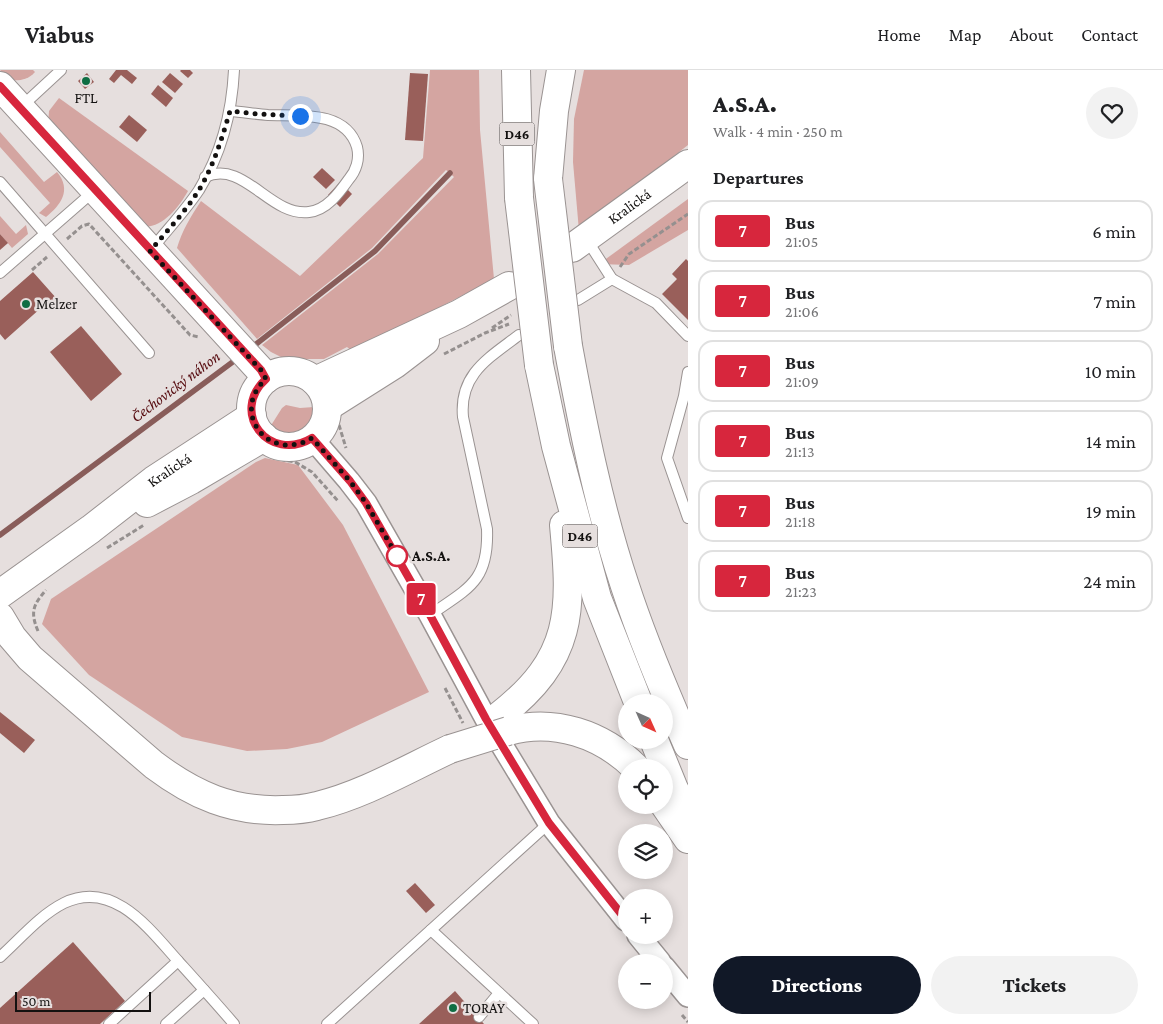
<!DOCTYPE html>
<meta charset="utf-8">
<style>
body{margin:0;font-family:"Crimson Pro",serif;background:#f2f2f2;color:#202124;height:100vh;display:flex;flex-direction:column;font-size:19px;white-space:nowrap}
*{box-sizing:border-box;margin:0}
p{font-size:16px;color:#757577}
.icon{flex:none;width:28px;height:28px;fill:none;stroke:currentColor;stroke-width:2;stroke-linecap:round;stroke-linejoin:round}
.map{position:relative;flex:1;overflow:hidden}
.panel{display:flex;flex-direction:column;background:#fff;width:475px}
.panel>*{flex:none}
.badge{padding:0 10px;border-radius:4px;font-size:18px;line-height:32px}
.needle{width:32px;rotate:135deg}
.buttons{position:absolute;left:618px;top:624px;display:grid;gap:10px}
.buttons a{display:grid;place-items:center;width:55px;height:55px;border-radius:50%;background:#fff;box-shadow:0 2px 12px #0003;font-size:25px}
.scale{position:absolute;left:15px;bottom:12px;width:136px;box-sizing:border-box;padding-left:5px;border:2px solid #131110;border-top:0;font-size:14px;line-height:18px;white-space:nowrap;color:#131110;-webkit-text-stroke:4px #e6dfde;paint-order:stroke}
.you{position:absolute;width:25px;height:25px;margin:-12px;border:4px solid #fff;border-radius:50%;background:#1a73e8;box-shadow:0 0 0 8px #1a73e833}
.map>.badge{position:absolute;translate:-50% -50%;box-shadow:0 0 0 2px #fff}
h2{padding:0 25px;font-size:19px;line-height:45px}
.round{display:grid;place-items:center;flex:none;width:52px;height:52px;border-radius:26px;background:#f2f2f2}
.overview{display:flex;align-items:center;justify-content:space-between;height:85px;padding:0 25px}
h1{font-size:24px;font-weight:800;line-height:38px}
.action{display:flex;gap:10px;margin-top:auto;padding:10px 25px}
.action a{flex:1;height:58px;border-radius:30px;background:#111827;color:#fff;font-size:20px;font-weight:800;line-height:58px;text-align:center}
.action a+a{background:#f2f2f2;color:#202124}
ul{padding:0;list-style:none}
li{display:flex;align-items:center;gap:15px;height:62px;margin:0 10px 8px;padding:0 15px;border:2px solid #e0e0e0;border-radius:15px}
li div{flex:1}
li b{display:block;font-size:19px}
li em{font-style:normal}
li .badge{min-width:55px;font-weight:700;text-align:center}
header{display:flex;align-items:center;gap:30px;box-sizing:border-box;height:70px;padding:0 25px;background:#fff;border-bottom:1px solid #e0e0e0}
header strong{font-size:24px}
nav{display:flex;gap:28px;margin-inline-start:auto;font-size:18px}
main{display:flex;flex:1;min-height:0}
.map>svg:first-child{display:block}
.green{fill:#d4a5a1}
.lines{fill:none;stroke-linecap:round;stroke-linejoin:round}
.stream{stroke:#895d5a;stroke-width:5.5}
.building{fill:#995f5a}
.lane-casing{stroke:#9a9392;stroke-width:12}
.street-casing{stroke:#9a9392;stroke-width:24}
.secondary-casing{stroke:#9a9392;stroke-width:30}
.highway-casing{stroke:#9a9392;stroke-width:30}
.path{stroke:#95908f;stroke-width:3;stroke-dasharray:5 2.5;stroke-linecap:butt}
.lane{stroke:#fff;stroke-width:10}
.street{stroke:#fff;stroke-width:21}
.secondary{stroke:#fff;stroke-width:28}
.highway{stroke:#fff;stroke-width:28}
.highway-bridge-casing{stroke:#9a9392;stroke-width:30;stroke-linecap:butt}
.highway-bridge{stroke:#fff;stroke-width:28}
.line-casing{stroke:#fff;stroke-width:11}
.line{stroke:#d7263d;stroke-width:8}
.walk{stroke:#131110;stroke-width:5;stroke-dasharray:0 9}
.poi-dot{fill:#0f6e43;stroke:#e6dfde;stroke-width:2}
.stop-dot{fill:#fff;stroke:#d7263d;stroke-width:2.5}
.labels{text-anchor:middle;stroke-width:5;stroke-linejoin:round;paint-order:stroke}
.shield{fill:#e6dfde;stroke:#524f4e;stroke-width:1}
.shield-label{font-size:14px;font-weight:bold;fill:#131110}
.poi-label{font-size:15px;fill:#131110;stroke:#e6dfde;text-anchor:start}
.street-label{font-size:15px;fill:#131110;stroke:#e6dfde}
.stop-label{font-size:15px;font-weight:bold;fill:#131110;stroke:#e6dfde;text-anchor:start}
.water-label{font-size:16px;font-style:italic;fill:#54080c;stroke:#e6dfde}
</style>
<header>
<strong>Viabus</strong>
<nav><a>Home</a><a>Map</a><a>About</a><a>Contact</a></nav>
</header>
<main>
<div class="map">
<svg width="688" height="954" viewBox="0 0 688 954">
<rect width="100%" height="100%" fill="#e6dfde"/>
<g class="green">
<path d="M0,0H33L35,2C28,10 19,11 10,10Z"/>
<path d="M430,0H479L480,60L494,209L353,282L347,277L324,289H285L271,282L262,275L378,184L454,107L446,100L372,178L257,269L177,178C182,161 191,146 201,131L300,206L423,88Z"/>
<polygon points="584,0 688,0 688,75 579,161 573,92 574,49"/>
<path d="M59,28L188,121C179,137 164,156 145,157L48,54L49,41Z"/>
<path d="M0,62L44,112L57,102C72,120 61,135 46,147L39,143L50,133L0,77Z"/>
<polygon points="688,129 688,160 629,195 599,194"/>
<polygon points="0,146 16,164 26,155 28,164 12,178 0,164"/>
<path d="M286,335L300,338L314,337C313,361 288,373 270,357L282,338Z"/>
<polygon points="265,388 298,395 343,455 429,622 322,672 287,679 247,681 182,667 89,605 42,554 51,529 256,392"/>
</g>
<g class="lines">
<g class="stream">
<polyline points="251,278 375,181 450,103"/>
<polyline points="0,465 238,288"/>
</g>
</g>
<g class="building">
<polygon points="116,0 127,0 137,8 132,14 121,5 114,13 109,9"/>
<polygon points="181,0 190,0 193,3 188,8 180,1"/>
<polygon points="87,3 94,12 85,19 78,11"/>
<polygon points="170,3 183,14 175,23 162,12"/>
<polygon points="410,3 428,4 423,71 405,70"/>
<polygon points="158,15 173,28 166,37 151,24"/>
<polygon points="129,45 147,60 137,72 119,57"/>
<polygon points="322,98 335,110 326,119 313,107"/>
<polygon points="340,112 352,124 340,137 328,125"/>
<polygon points="0,164 8,173 0,180"/>
<polygon points="686,189 688,191 688,250 662,224 677,209 672,204"/>
<polygon points="33,202 57,229 44,240 42,237 5,270 0,264 0,231"/>
<polygon points="81,256 122,304 91,331 50,282"/>
<polygon points="0,642 35,670 24,683 0,663"/>
<polygon points="415,813 435,835 426,843 406,821"/>
<polygon points="73,872 125,931 100,954 0,954 0,938"/>
<polygon points="455,921 484,954 419,954"/>
</g>
<g class="lines">
<defs>
<g id="lane">
<polyline points="21,37 61,0"/>
<path d="M205,107C244,89 270,147 309,142C327,140 339,123 349,109C356,101 360,89 357,77C346,40 299,46 268,45C255,44 243,42 230,41"/>
<polyline points="0,112 149,283"/>
<polyline points="587,170 612,209"/>
<path d="M151,180C167,160 185,141 199,120C221,84 232,42 234,0"/>
<polyline points="0,203 94,121"/>
<polyline points="578,230 612,209 656,233 688,266"/>
<polyline points="688,302 684,326 667,388 688,448"/>
<path d="M430,545C469,518 489,511 487,459L463,347C459,304 489,288 519,265"/>
<polyline points="431,860 533,954"/>
<path d="M0,887C20,869 40,845 64,833C114,809 150,860 179,892C197,912 216,933 234,954"/>
<polyline points="479,947 499,923"/>
<polyline points="109,954 178,891"/>
<polyline points="166,954 204,920"/>
<polyline points="327,954 549,753"/>
</g>
<g id="street">
<polyline points="312,368 349,411 366,433 430,545 486,649 549,753 626,850"/>
<polyline points="638,865 660,892"/>
<polyline points="664,897 688,926"/>
</g>
<g id="secondary">
<polyline points="0,16 261,301 266,309"/>
<path id="s1" d="M572,178L688,94"/>
<circle cx="289" cy="339" r="38"/>
<polyline points="315,311 459,244 509,216"/>
<polyline points="327,337 395,294 425,271"/>
<polyline points="147,433 191,410 264,367"/>
<path id="s2" d="M0,524L91,459L154,410L252,346"/>
</g>
<g id="highway">
<polyline points="516,0 519,128"/>
<polyline points="548,109 554,41 561,0"/>
<path d="M568,276C583,357 599,438 625,516C643,571 665,623 688,675"/>
<polyline points="539,295 556,376 597,528 638,632"/>
<path d="M0,547L12,567L30,588L154,695C194,725 232,742 283,740C294,740 306,739 317,736C363,725 407,699 450,679"/>
<path d="M499,646C574,588 572,541 564,455"/>
<path d="M508,661C554,648 602,664 636,698"/>
<polyline points="654,670 674,719 688,745"/>
<polyline points="664,734 688,769"/>
</g>
</defs>
<use href="#lane" class="lane-casing"/>
<use href="#street" class="street-casing"/>
<use href="#secondary" class="secondary-casing"/>
<use href="#highway" class="highway-casing"/>
<g class="path">
<polyline points="67,169 82,156 89,154 190,265 199,267"/>
<polyline points="620,197 629,184 688,144"/>
<polyline points="32,200 47,187"/>
<polyline points="492,258 511,245"/>
<polyline points="444,284 485,263 509,254"/>
<polyline points="280,290 301,295"/>
<polyline points="339,355 346,378"/>
<polyline points="273,388 295,392 312,402 338,431"/>
<polyline points="107,478 144,455"/>
<path d="M38,561C30,542 33,535 46,520"/>
<polyline points="445,618 463,653"/>
<polyline points="682,945 688,952"/>
</g>
<use href="#lane" class="lane"/>
<use href="#street" class="street"/>
<use href="#secondary" class="secondary"/>
<use href="#highway" class="highway"/>
<defs>
<g id="highway-bridge">
<polyline points="548,109 568,276"/>
<polyline points="519,128 539,295"/>
<polyline points="450,679 508,661"/>
</g>
</defs>
<use href="#highway-bridge" class="highway-bridge-casing"/>
<use href="#highway-bridge" class="highway-bridge"/>
</g>
<g class="lines">
<defs>
<path id="line" d="M0,16L261,300L266,309C229,342 269,394 312,368L350,411L366,433L430,545L486,649L549,753L626,850"/>
</defs>
<use href="#line" class="line-casing"/>
<use href="#line" class="line"/>
<path class="walk" d="M300,46L257,44L230,41C222,68 214,95 199,120C185,142 167,161 150,181L261,300L266,309C229,342 269,394 312,368L350,411L366,433L397,486"/>
</g>
<g class="poi-dot">
<circle cx="86" cy="11" r="5"/>
<circle cx="26" cy="234" r="5"/>
<circle cx="453" cy="938" r="5"/>
</g>
<circle class="stop-dot" cx="397" cy="486" r="10"/>
<g class="labels">
<g class="shield">
<rect x="499.5" y="52.5" width="35" height="23" rx="4"/>
<rect x="562.5" y="454.5" width="35" height="23" rx="4"/>
</g>
<g class="shield-label">
<text x="517" y="69">D46</text>
<text x="580" y="471">D46</text>
</g>
<g class="poi-label">
<text x="86" y="33" text-anchor="middle">FTL</text>
<text x="36" y="239">Melzer</text>
<text x="463" y="943">TORAY</text>
</g>
<g class="street-label">
<text dy="5" stroke="none"><textPath href="#s1" startOffset="71">Kralická</textPath></text>
<text dy="5" stroke="none"><textPath href="#s2" startOffset="210">Kralická</textPath></text>
</g>
<g class="stop-label">
<text x="412" y="491">A.S.A.</text>
</g>
<g class="water-label">
<text transform="translate(175 316) rotate(-37)" y="6">Čechovický náhon</text>
</g>
</g>
</svg>
<div class="buttons">
<a><svg class="needle" viewBox="-14 -14 28 28"><path d="M0-13l5 13h-10z" fill="#e53935"/><path d="M0 13l5-13h-10z" fill="#757577"/></svg></a>
<a><svg class="icon" aria-label="locate" viewBox="0 0 24 24"><circle cx="12" cy="12" r="6"/><path d="M12 2v4M12 18v4M2 12h4M18 12h4"/></svg></a>
<a><svg class="icon" aria-label="layers" viewBox="0 0 24 24"><path d="M12 4l9 5-9 5-9-5zM3 14l9 5 9-5"/></svg></a>
<a>+</a>
<a>−</a>
</div>
<div class="scale">50 m</div>
<div class="you" style="left:300px;top:46px"></div>
<b class="badge" style="left:421px;top:529px;background:#d7263d;color:#fff">7</b>
</div>
<section class="panel">
<div class="overview"><div><h1>A.S.A.</h1><p>Walk · 4 min · 250 m</p></div><a class="round"><svg class="icon" aria-label="heart" viewBox="0 0 24 24"><path d="M12 20l-8-8c-3-5 5-10 8-4 3-6 11-1 8 4z"/></svg></a></div>
<h2>Departures</h2>
<ul>
<li><span class="badge" style="background:#d7263d;color:#fff">7</span><div><b>Bus</b><p>21:05</p></div><em>6 min</em></li>
<li><span class="badge" style="background:#d7263d;color:#fff">7</span><div><b>Bus</b><p>21:06</p></div><em>7 min</em></li>
<li><span class="badge" style="background:#d7263d;color:#fff">7</span><div><b>Bus</b><p>21:09</p></div><em>10 min</em></li>
<li><span class="badge" style="background:#d7263d;color:#fff">7</span><div><b>Bus</b><p>21:13</p></div><em>14 min</em></li>
<li><span class="badge" style="background:#d7263d;color:#fff">7</span><div><b>Bus</b><p>21:18</p></div><em>19 min</em></li>
<li><span class="badge" style="background:#d7263d;color:#fff">7</span><div><b>Bus</b><p>21:23</p></div><em>24 min</em></li>
</ul>
<div class="action"><a>Directions</a><a>Tickets</a></div>
</section>
</main>
